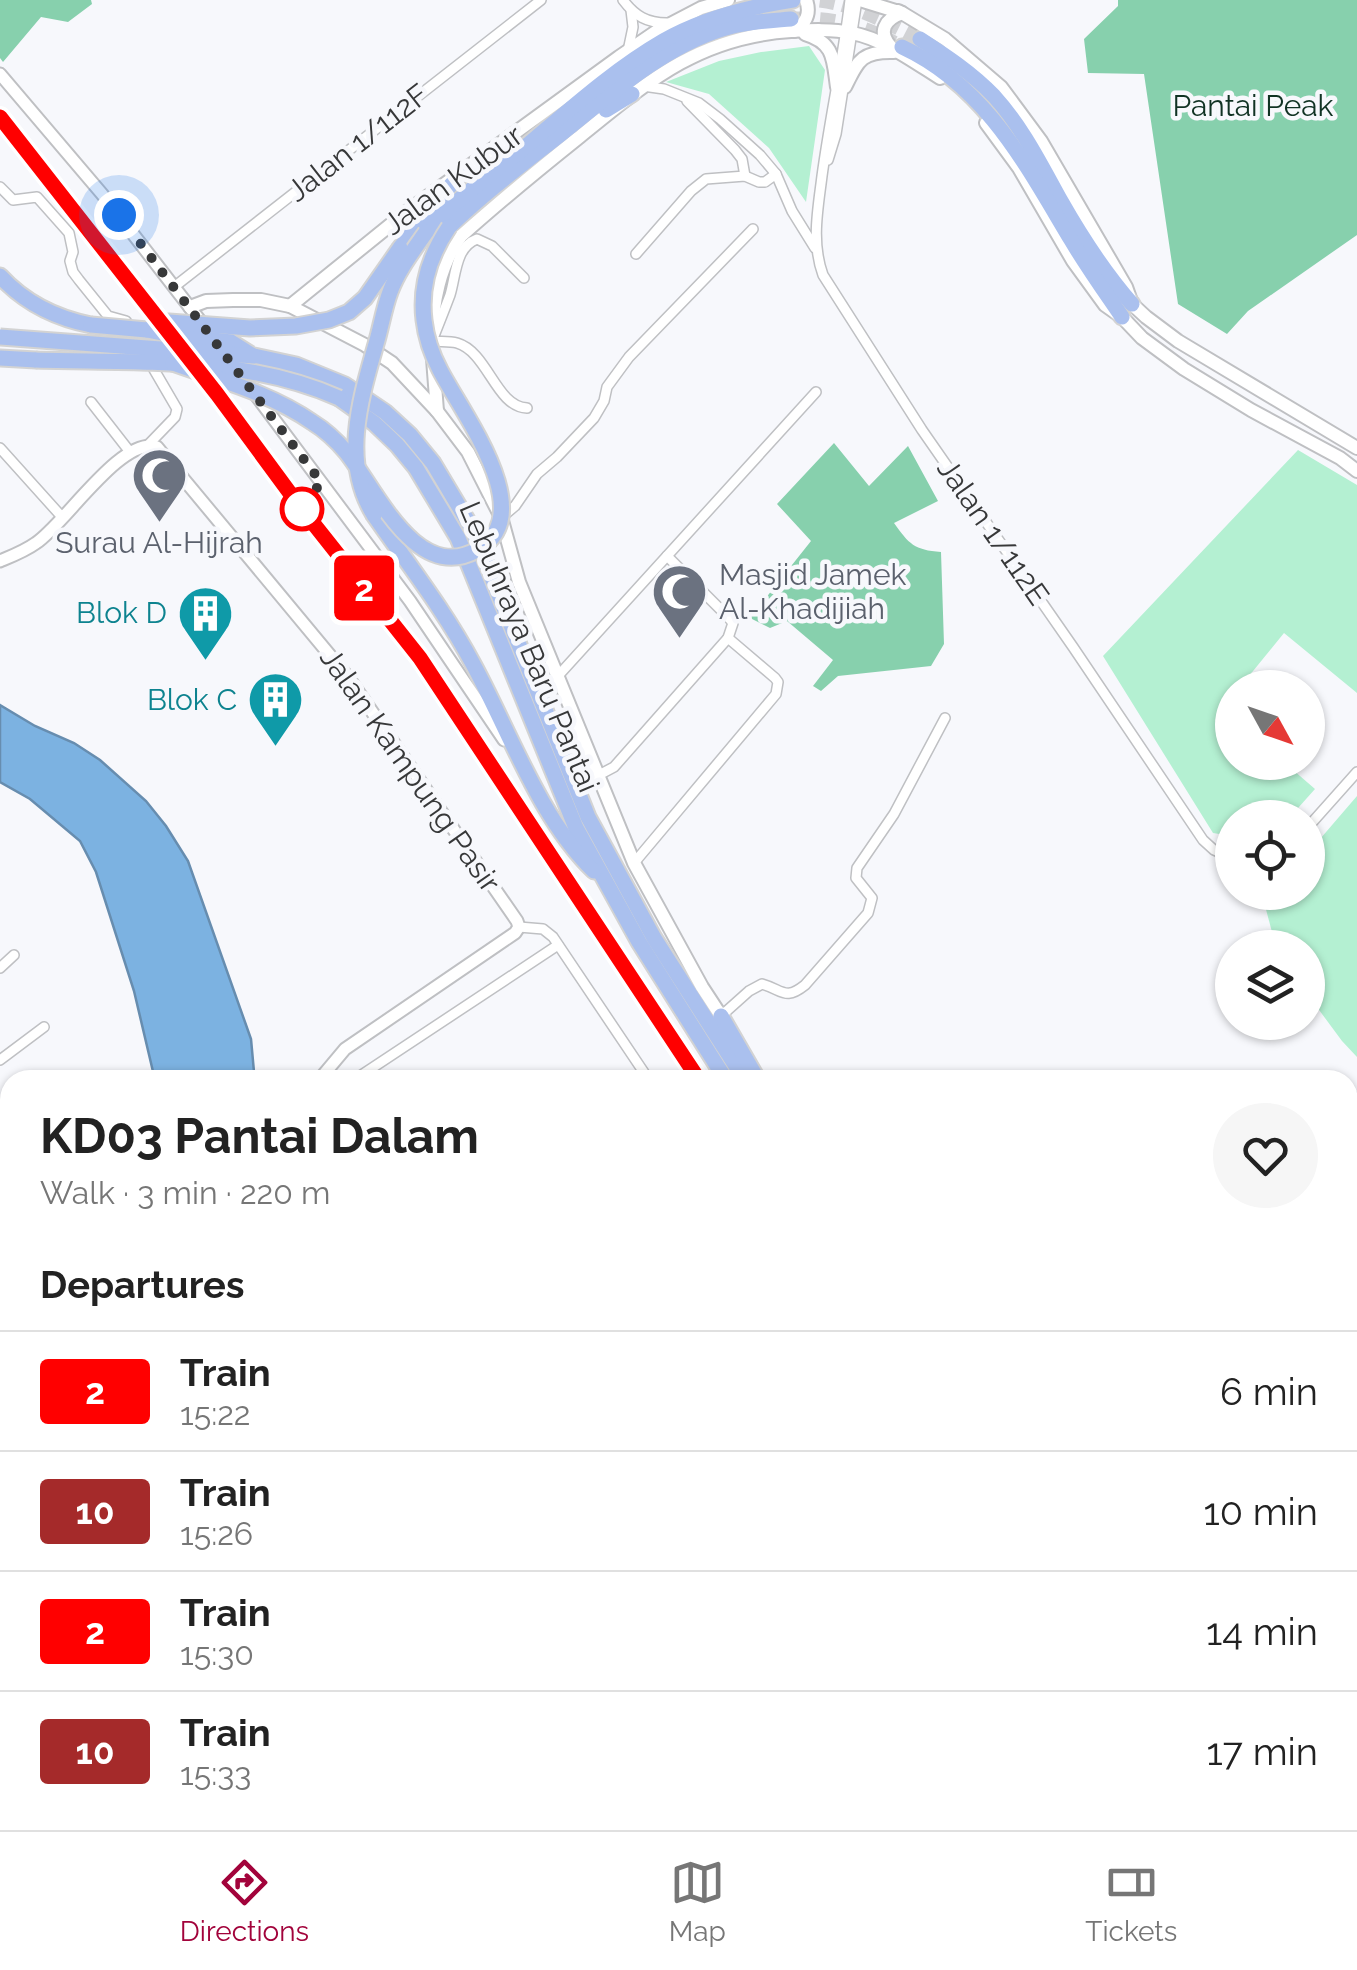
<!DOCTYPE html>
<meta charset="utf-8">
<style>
body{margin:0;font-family:Raleway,sans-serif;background:#f6f6f6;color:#222;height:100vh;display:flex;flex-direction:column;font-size:38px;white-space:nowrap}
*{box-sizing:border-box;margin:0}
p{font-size:32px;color:#767676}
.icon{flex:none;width:55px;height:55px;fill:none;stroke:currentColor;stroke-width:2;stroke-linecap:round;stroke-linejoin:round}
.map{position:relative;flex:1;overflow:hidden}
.side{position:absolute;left:0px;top:1070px;width:1358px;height:760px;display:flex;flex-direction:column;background:#fff;border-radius:30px 30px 0 0;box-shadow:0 2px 8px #0004}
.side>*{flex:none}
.badge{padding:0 20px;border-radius:8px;font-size:35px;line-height:65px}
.needle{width:65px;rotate:130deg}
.buttons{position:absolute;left:1215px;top:670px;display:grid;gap:20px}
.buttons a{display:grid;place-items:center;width:110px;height:110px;border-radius:50%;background:#fff;box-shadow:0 2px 8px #0004;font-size:50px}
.you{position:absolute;width:50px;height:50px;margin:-25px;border:8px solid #fff;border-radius:50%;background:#1a73e8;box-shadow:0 0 0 15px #1a73e833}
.map>.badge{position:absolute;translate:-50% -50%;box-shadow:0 0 0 5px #fff}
h2{padding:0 40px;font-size:38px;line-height:90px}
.round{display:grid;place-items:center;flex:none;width:105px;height:105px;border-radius:52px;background:#f6f6f6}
.headline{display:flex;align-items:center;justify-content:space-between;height:170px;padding:0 40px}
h1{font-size:48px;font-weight:700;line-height:75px}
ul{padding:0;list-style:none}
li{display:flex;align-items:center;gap:30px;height:120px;padding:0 40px;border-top:2px solid #e0e0e0}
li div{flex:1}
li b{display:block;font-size:38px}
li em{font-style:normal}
li .badge{min-width:110px;font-weight:700;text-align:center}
.tab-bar{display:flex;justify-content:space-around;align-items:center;height:140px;border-top:2px solid #e0e0e0;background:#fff;font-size:28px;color:#767676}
.tab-bar a{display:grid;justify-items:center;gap:5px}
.tab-bar .current{color:#a2033b}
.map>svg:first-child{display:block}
.green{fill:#b4f0d2}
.forest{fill:#87d0ad}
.water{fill:#7cb2e1;stroke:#678daf;stroke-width:2.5}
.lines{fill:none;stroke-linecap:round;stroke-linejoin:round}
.motorway-tunnel{stroke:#d1d2d5;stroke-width:15;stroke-dasharray:15 8;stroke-linecap:butt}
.minor-casing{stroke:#bfc0c3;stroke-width:12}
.tertiary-casing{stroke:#bfc0c3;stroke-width:15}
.secondary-casing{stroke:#bfc0c3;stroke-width:16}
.primary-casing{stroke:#d3d3d3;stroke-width:18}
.motorway-casing{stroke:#d3d3d3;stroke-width:19}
.minor{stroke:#fff;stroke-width:9}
.tertiary{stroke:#fff;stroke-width:11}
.secondary{stroke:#fff;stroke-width:12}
.primary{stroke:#ccd9f5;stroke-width:14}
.motorway{stroke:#aac0ee;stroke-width:15}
.rail-casing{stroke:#8a8b8e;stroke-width:8}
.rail{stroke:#f7f8fc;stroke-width:4;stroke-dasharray:11;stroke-linecap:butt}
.motorway-bridge-casing{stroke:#d3d3d3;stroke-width:19;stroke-linecap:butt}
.motorway-bridge{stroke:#aac0ee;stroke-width:15}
.line-casing{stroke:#fff;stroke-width:22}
.line{stroke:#f00;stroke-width:15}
.walk{stroke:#373839;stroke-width:10;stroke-dasharray:0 18}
.stop-dot{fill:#fff;stroke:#f00;stroke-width:5}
.labels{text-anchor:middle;stroke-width:9;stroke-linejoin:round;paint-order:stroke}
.park-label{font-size:30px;fill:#113324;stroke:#f7f8fc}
.street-label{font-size:30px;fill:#373839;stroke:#f7f8fc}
.worship-label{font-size:30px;fill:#5b616d;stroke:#f7f8fc}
.culture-label{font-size:30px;fill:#0d838f;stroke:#f7f8fc;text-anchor:end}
</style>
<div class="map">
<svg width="1357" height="1830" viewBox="0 0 1357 1830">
<rect width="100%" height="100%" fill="#f7f8fc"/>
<g class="green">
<polygon points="809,46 825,70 806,202 769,148 709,94 666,82 719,61 761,52"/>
<polygon points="1298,450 1357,485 1357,693 1284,633 1240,687 1232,688 1232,697 1224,708 1232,717 1232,762 1285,763 1315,789 1290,817 1232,818 1232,836 1213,833 1103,656"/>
<polygon points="1357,796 1357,1057 1342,1041 1308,995 1308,948 1276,947 1264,902 1273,893 1308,892 1308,853"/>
<polygon points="720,1820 1121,1820 1128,1830 726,1830"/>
</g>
<g class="forest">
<polygon points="0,0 91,0 92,4 68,22 41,17 3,62 0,58"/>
<polygon points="1118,0 1357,0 1357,235 1248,311 1227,334 1178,304 1144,74 1088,73 1084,39 1118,6"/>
<path d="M834,443L869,486L908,446L938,501L894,523C909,544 914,550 941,552L944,644L931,666L838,676L821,691L813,686L833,660L787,621L770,628L750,618L811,541L777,504Z"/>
</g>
<g class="water">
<polygon points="0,705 35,726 74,743 100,760 146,801 166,826 188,861 251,1039 254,1072 252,1080 155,1080 134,991 96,872 80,841 30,799 0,782"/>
<polygon points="1348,1086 1357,1094 1357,1164 1348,1177"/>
<polygon points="10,1312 10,1350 0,1352 0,1314"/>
<polygon points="363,1820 445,1820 451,1830 369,1830"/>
</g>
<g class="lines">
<g class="motorway-tunnel">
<path d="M820,0C857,5 887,22 920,39"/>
<path d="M797,19C832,18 863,26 894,43"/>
</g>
<defs>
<g id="minor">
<path d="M623,0C635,16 647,23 667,23"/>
<path d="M850,0C843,59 830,117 822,176C818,209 811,242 823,275L922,430L1073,647L1203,840L1214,850L1232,858"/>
<polyline points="628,51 633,27 631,10"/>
<polyline points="643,86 664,89 699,103 720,119 760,155 776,174 792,211 815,248"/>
<polyline points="687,101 735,150 742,159 745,176"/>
<polyline points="828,160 836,134 857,0"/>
<polyline points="0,187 13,200 37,197 69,233 73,252 70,261 73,272 79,280 108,316 126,321 142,347"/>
<polyline points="636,254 691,191 706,179 745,176 759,182 765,182 776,174"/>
<path d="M524,278L492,246L477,239C455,247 456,276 450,295C444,311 438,326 432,341C439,342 449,341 457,343C488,352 496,407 527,408"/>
<polyline points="174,287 541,0"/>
<polyline points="91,402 130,452"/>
<polyline points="149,444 175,417 177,409 149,361"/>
<polyline points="0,448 62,517"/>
<polyline points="503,516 515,506 537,474 557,457 594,418 604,401 607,387 629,357 753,229"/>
<polyline points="557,677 816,392"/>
<polyline points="597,776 614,767 728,638 733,623 728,617 667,556"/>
<polyline points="1308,827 1357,772"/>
<polyline points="634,863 776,694 778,682 775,678 728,638"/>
<polyline points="519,927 543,929 553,937 649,1080"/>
<polyline points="0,968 14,955"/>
<path d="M721,1016L749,991L762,984C783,990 785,1001 805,985L868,913L872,898L856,878L857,868L894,814L945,718"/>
<polyline points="0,1060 44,1027"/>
<polyline points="354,1080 558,945"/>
<polyline points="0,1112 10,1125"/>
<polyline points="0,1153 10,1146"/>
<polyline points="0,1244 10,1237"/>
<polyline points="0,1272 10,1286"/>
<polyline points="1149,1820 1155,1830"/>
<polyline points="60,1830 78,1820"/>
</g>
<g id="tertiary">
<polyline points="0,74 102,194 205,327"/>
<polyline points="255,394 410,601 504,740"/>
<path d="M0,561C12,556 25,551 36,543C65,524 121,436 157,447L348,677L517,921L519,927L515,933L345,1049L319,1080"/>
<polyline points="0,1417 10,1409"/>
<polyline points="0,1434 10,1426"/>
<polyline points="703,1820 710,1830"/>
</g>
<g id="secondary">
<polyline points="860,0 902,13 945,39 1001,87 1041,141 1126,287 1132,304 1146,317 1178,341 1357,448"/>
<path d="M794,31C806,23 811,14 806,0"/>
<path d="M805,34C835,43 833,60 837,87"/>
<path d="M891,47C877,32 885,19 902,13L898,11"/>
<path d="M845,87C858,61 861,51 894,52"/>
<polyline points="986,123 1019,168 1073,261 1105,305 1122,317 1142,338 1184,369 1251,410 1340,458 1357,471"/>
<polyline points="290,306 405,213 619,57 657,31 701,8 728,0"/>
<polyline points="190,307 206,301 233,300 261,300 290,306 365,345 392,363 437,411 468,452 501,517 519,582 634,863 702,987 721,1016"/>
<path d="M432,339C432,304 440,264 461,236C499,202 538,170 578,138C647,82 698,37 791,31C811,30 832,29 852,33C883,39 913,61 940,78"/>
<polyline points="433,359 437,411"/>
</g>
<g id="primary">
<polyline points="0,1675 10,1686"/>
<polyline points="0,1727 10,1739"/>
<polyline points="78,1820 85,1830"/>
<polyline points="120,1820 128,1830"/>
</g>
<g id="motorway">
<path d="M920,39C946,56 972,73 994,96C1023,128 1041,165 1061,201C1082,238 1105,273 1132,304"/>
<path d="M902,47C986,86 1026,165 1071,240C1087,267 1105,292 1122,317"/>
<polyline points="606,110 632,94"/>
<path d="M449,227C484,193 523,164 561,134C610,95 662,48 722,29C744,22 768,21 791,19"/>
<path d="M426,232C455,199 490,176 524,148C568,111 613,70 663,41C703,18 748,7 793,0"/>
<polyline points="400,248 436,201 463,172"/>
<path d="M0,276C25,303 55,318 91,325"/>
<polyline points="254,356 296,365 345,385 385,412 410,435 433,463 473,530 588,817 654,938 745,1080"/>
<polyline points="0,358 36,360"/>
<polyline points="339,398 374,423 397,445 416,468 458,538 576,828 639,942 726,1080"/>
<path d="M374,515C408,564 445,611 473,664C509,730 539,818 594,871"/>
<polyline points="721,1016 758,1080"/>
<polyline points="1229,1820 1237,1830"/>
<polyline points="1248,1820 1257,1830"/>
</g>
</defs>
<use href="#minor" class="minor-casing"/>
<use href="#tertiary" class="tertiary-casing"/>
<use href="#secondary" class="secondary-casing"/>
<use href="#primary" class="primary-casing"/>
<use href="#motorway" class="motorway-casing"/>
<use href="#minor" class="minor"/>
<use href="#tertiary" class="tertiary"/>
<use href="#secondary" class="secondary"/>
<use href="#primary" class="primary"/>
<use href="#motorway" class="motorway"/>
<defs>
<g id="rail">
<polyline points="0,117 217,395 298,505 421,658 699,1080"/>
<polyline points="1184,1820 1191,1830"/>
</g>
</defs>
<use href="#rail" class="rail-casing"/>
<use href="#rail" class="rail"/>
<defs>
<g id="motorway-bridge">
<polyline points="91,325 147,330 177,336 231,342 250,354"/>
<polyline points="147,330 169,322 250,328 296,326 329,320 349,312 365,298 400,248"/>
<polyline points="0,337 254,356"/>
<path d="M36,360C138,363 244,356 339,398"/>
<path d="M173,363C220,380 270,393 312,422C325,430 336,440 346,452C376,489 416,584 477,550C541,515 462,413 440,370C432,355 426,338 424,320C420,287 430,255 449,227"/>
<path d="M374,515C341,462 360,400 376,344C381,327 384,308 390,292C398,270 413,251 426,232"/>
</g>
</defs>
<use href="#motorway-bridge" class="motorway-bridge-casing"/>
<use href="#motorway-bridge" class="motorway-bridge"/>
</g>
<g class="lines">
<defs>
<polyline id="line" points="0,117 217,394 298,504 420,658 699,1080"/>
</defs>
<use href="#line" class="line-casing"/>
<use href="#line" class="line"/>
<polyline class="walk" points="119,215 321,482 302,509"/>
</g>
<defs>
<symbol id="mosque-pin" viewBox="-11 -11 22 30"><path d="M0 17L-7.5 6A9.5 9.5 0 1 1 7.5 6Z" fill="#6b7280" stroke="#f7f8fc"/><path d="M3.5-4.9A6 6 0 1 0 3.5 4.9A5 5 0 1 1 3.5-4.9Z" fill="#fff"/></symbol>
<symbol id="building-pin" viewBox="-11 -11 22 30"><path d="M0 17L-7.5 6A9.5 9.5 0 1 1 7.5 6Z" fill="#0f9aa8" stroke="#f7f8fc"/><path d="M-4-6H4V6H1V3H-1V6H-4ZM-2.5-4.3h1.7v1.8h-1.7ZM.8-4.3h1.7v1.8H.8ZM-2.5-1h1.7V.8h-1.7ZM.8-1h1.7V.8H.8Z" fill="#fff"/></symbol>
</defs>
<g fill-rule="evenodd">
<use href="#mosque-pin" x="128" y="444" width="63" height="86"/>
<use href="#mosque-pin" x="648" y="560" width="63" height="86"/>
<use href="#building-pin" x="174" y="582" width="63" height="86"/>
<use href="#building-pin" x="244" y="668" width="63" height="86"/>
</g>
<circle class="stop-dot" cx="302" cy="509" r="20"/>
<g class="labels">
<g class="park-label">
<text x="1253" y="116">Pantai Peak</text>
</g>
<g class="street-label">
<text transform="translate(358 143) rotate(-38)" y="10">Jalan 1/112F</text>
<text transform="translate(453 180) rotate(-36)" y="10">Jalan Kubur</text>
<text transform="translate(993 532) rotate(55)" y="10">Jalan 1/112E</text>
<text transform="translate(529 647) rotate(67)" y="10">Lebuhraya Baru Pantai</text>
<text transform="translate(410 770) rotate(55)" y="10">Jalan Kampung Pasir</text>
</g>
<g class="worship-label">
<text x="159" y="553">Surau Al-Hijrah</text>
<text x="719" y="585" text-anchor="start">Masjid Jamek<tspan x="719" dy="34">Al-Khadijiah</tspan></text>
</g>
<g class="culture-label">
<text x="167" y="623">Blok D</text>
<text x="237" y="710">Blok C</text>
</g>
</g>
</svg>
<div class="buttons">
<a><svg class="needle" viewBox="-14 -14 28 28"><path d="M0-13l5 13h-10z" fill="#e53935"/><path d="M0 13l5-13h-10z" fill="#767676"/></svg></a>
<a><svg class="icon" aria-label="locate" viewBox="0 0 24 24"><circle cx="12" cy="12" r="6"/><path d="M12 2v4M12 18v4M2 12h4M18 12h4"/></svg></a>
<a><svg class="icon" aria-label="layers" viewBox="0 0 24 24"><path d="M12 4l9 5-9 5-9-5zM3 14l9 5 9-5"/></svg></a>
</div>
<div class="you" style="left:119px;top:215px"></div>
<b class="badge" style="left:364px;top:588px;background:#f00;color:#fff">2</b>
<section class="side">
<div class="headline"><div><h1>KD03 Pantai Dalam</h1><p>Walk · 3 min · 220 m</p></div><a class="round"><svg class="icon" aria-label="heart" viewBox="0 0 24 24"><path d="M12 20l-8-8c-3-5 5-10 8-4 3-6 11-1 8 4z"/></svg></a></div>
<h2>Departures</h2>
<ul>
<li><span class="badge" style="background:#f00;color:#fff">2</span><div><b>Train</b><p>15:22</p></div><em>6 min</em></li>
<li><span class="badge" style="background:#a52a2a;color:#fff">10</span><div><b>Train</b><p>15:26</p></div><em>10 min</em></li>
<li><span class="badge" style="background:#f00;color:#fff">2</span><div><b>Train</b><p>15:30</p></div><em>14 min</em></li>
<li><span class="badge" style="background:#a52a2a;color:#fff">10</span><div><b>Train</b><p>15:33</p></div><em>17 min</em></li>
</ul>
</section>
</div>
<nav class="tab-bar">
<a class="current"><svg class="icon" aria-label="directions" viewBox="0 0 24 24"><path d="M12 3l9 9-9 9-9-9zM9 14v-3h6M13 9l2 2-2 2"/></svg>Directions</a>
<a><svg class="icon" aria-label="map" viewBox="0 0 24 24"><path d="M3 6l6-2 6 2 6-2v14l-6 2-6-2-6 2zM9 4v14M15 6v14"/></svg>Map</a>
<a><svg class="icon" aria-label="tickets" viewBox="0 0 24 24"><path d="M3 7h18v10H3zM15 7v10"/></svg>Tickets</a>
</nav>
